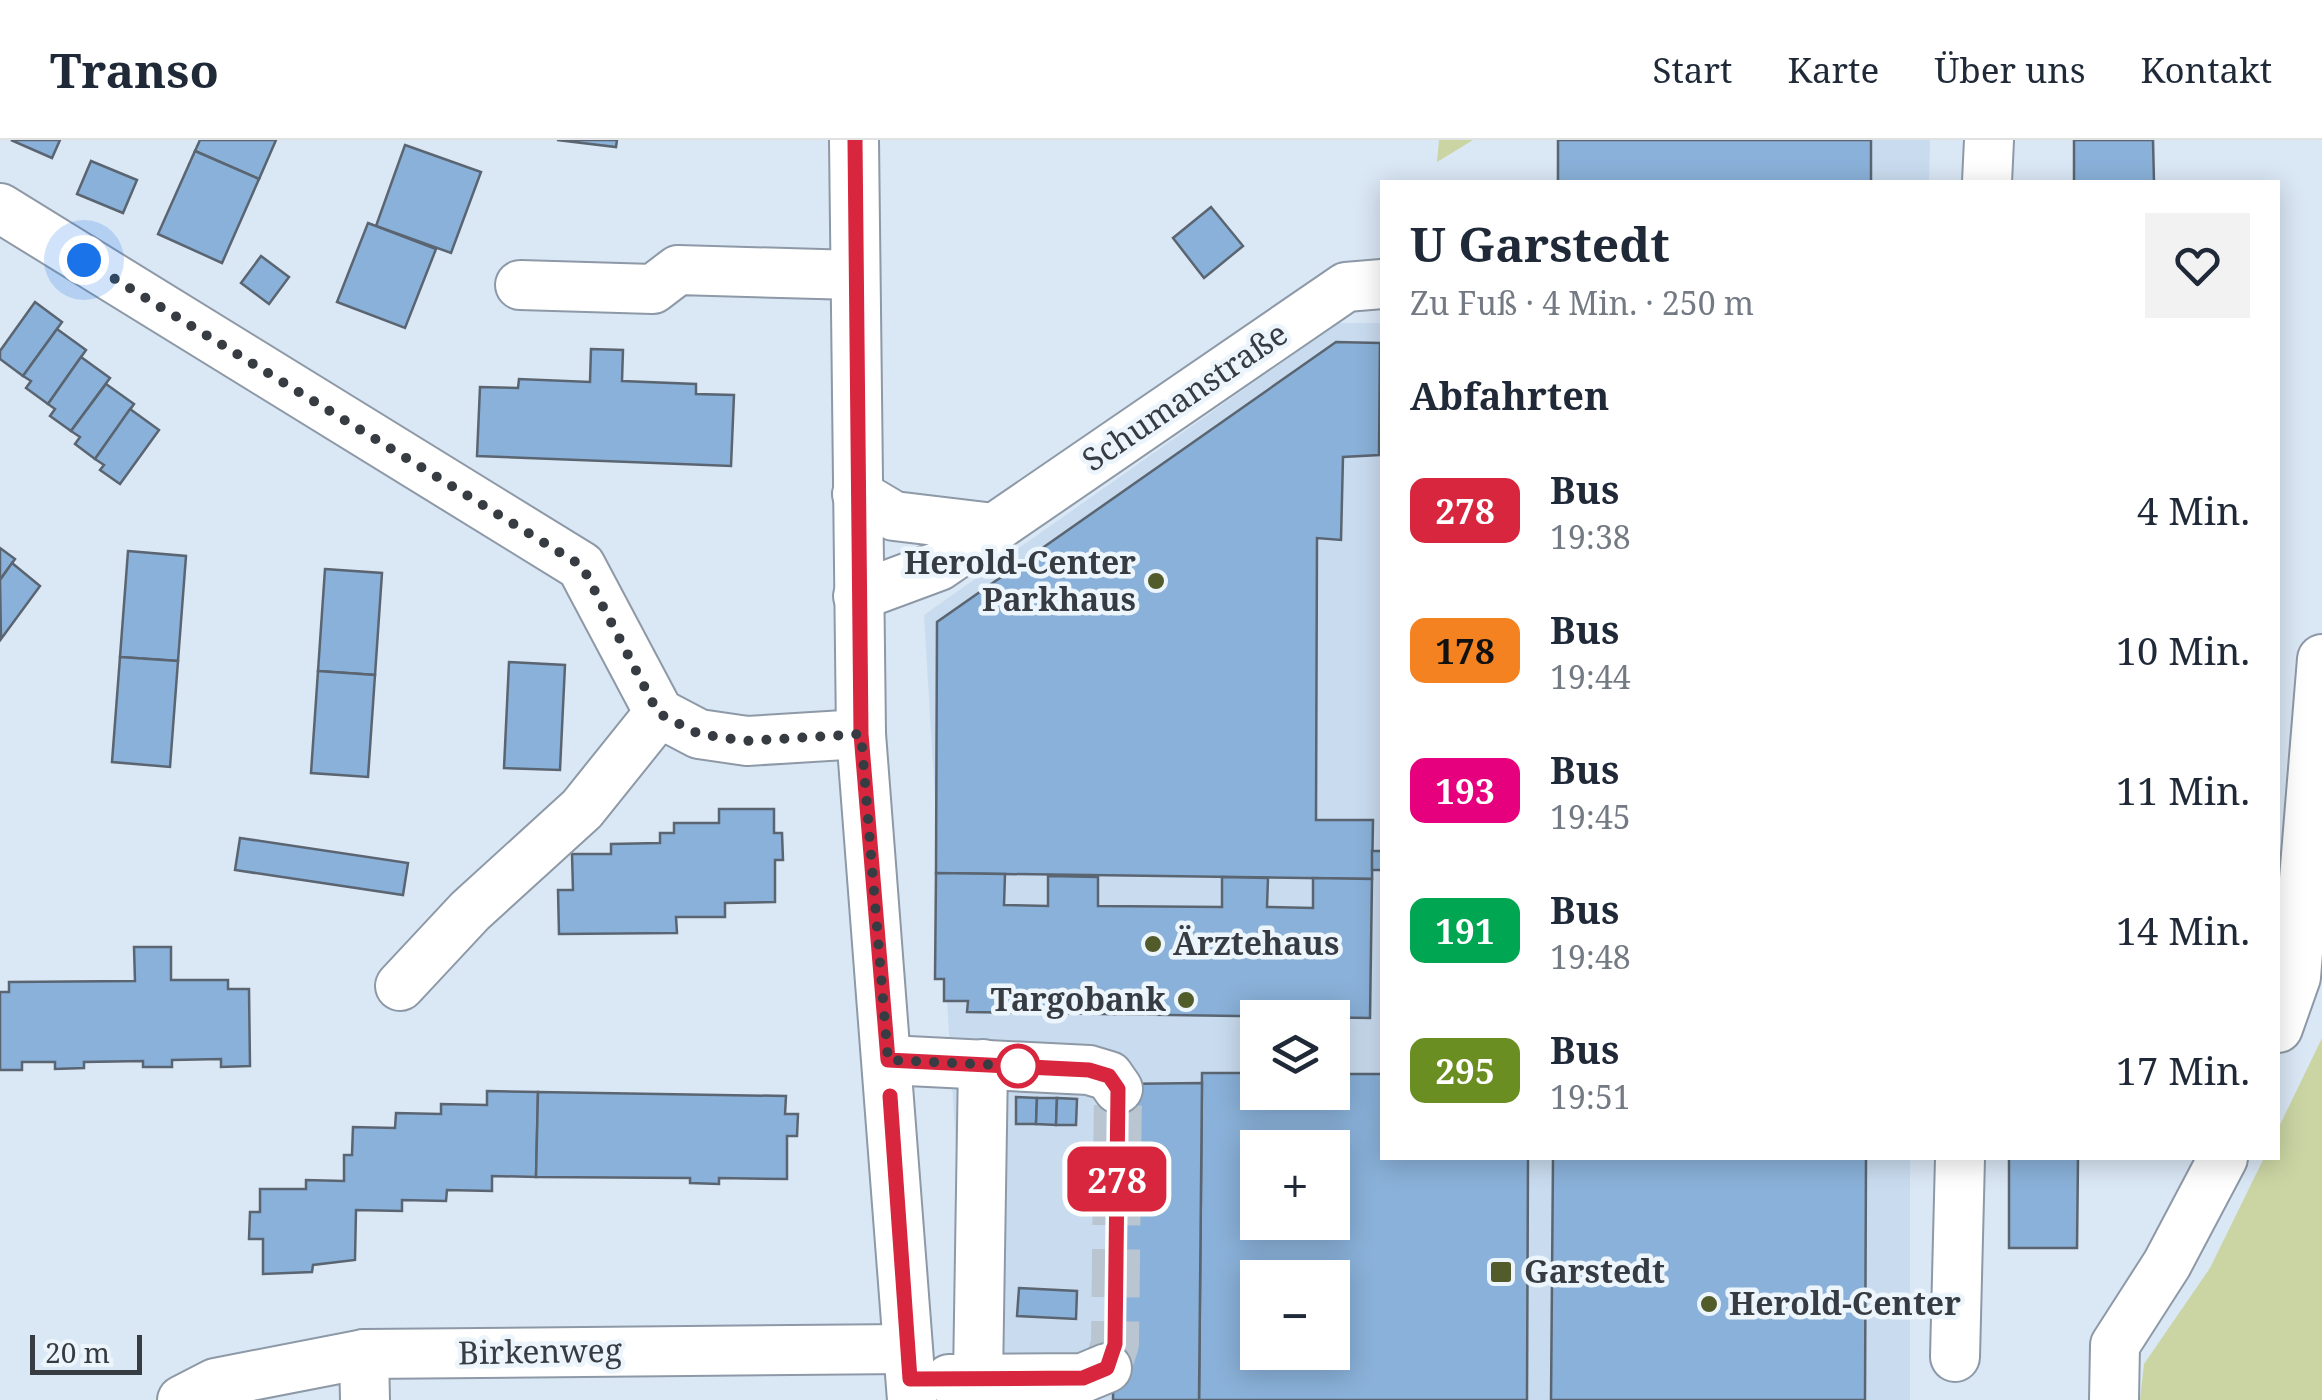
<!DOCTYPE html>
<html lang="de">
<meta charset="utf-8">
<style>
body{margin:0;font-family:"Noto Serif",serif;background:#f2f2f3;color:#1f2937;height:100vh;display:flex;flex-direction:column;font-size:38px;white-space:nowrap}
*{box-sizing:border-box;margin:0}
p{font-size:32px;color:#747a83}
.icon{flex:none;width:55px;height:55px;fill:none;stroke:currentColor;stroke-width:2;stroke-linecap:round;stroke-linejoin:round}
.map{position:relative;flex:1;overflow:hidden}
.details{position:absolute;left:1380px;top:40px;width:900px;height:980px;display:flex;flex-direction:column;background:#fff;border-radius:0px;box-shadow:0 5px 25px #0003}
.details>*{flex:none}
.badge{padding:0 20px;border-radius:15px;font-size:35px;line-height:65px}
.fabs{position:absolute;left:1240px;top:860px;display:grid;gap:20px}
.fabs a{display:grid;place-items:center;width:110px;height:110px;border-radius:0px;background:#fff;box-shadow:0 5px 25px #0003;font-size:50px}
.scale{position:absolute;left:30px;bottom:25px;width:112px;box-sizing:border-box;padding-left:10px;border:5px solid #373c42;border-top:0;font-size:28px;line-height:35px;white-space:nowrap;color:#373c42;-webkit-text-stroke:8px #ecf4fc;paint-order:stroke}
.you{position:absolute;width:50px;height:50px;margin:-25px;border:8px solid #fff;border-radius:50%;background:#1a73e8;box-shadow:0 0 0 15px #1a73e833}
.map>.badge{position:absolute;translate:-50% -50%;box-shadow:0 0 0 5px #fff}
h2{padding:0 30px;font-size:38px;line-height:90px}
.round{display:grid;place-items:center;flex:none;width:105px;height:105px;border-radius:0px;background:#f2f2f3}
.head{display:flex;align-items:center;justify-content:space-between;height:170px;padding:0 30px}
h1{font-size:48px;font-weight:700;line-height:75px}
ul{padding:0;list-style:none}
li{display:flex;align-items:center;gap:30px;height:140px;padding:0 30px}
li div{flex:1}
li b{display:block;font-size:38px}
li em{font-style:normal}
li .badge{min-width:110px;font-weight:700;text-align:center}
header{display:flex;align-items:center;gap:60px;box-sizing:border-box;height:140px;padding:0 50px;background:#fff;border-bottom:2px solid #e0e1e3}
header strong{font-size:48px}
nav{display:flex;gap:55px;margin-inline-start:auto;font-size:35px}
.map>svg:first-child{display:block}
.built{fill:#c9dcef;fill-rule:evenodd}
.green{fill:#cbd5a3}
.building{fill:#8ab1d9;stroke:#5a6571;stroke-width:2.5;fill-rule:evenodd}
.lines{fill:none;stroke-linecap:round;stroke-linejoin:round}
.minor-tunnel{stroke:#b9c5d1;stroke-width:48;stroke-dasharray:48 24;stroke-linecap:butt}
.minor-casing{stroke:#8d99a6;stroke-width:52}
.minor{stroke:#fff;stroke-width:48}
.line-casing{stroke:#fff;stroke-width:22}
.line{stroke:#d7263d;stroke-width:15}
.walk{stroke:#373c42;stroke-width:10;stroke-dasharray:0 18}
.poi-dot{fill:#525b2a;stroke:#ecf4fc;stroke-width:4}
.stop-dot{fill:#fff;stroke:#d7263d;stroke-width:5}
.labels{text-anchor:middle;stroke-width:9;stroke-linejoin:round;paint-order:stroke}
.street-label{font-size:32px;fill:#373c42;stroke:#ecf4fc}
.poi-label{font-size:32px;font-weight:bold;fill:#373c42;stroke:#ecf4fc;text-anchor:start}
</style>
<header>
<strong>Transo</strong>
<nav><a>Start</a><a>Karte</a><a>Über uns</a><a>Kontakt</a></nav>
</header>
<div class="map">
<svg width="2322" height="1260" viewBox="0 0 2322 1260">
<rect width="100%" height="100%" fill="#dae7f5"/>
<g class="built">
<polygon points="1558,0 1930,0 1929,42 1556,42"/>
<path d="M1338,183H1382V1018H1910V1260H971L924,475ZM1258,878H1332V952H1258ZM1258,1008H1332V1082H1258ZM1258,1138H1332V1212H1258Z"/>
</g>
<g class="green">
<polygon points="1439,0 1473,0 1437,22"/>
<polygon points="2322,898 2322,1260 2140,1260 2144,1224 2210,1128 2264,1018 2278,1018 2278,989"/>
</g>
<g class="building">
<polygon points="11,0 60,0 52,18"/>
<polygon points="200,0 276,0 259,39 195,11"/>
<polygon points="557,0 617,0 616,7"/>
<rect x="1558" y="0" width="313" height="42"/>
<polygon points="2074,0 2153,0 2154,42 2074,42"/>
<polygon points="405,5 481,32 451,113 376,86"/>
<polygon points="195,11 259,39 222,123 158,94"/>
<polygon points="91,21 137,40 123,73 77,54"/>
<polygon points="1211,67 1243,106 1204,138 1173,98"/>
<polygon points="368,83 436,109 405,188 337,162"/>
<polygon points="261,116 289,137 269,164 241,143"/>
<polygon points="35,162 62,182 23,236 0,219 0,211"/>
<polygon points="57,189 86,210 48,264 26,248 31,241 23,236"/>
<polygon points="1336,202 1380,203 1379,315 1343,317 1341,400 1317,398 1316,680 1373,680 1372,739 936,733 937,482"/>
<polygon points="591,209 623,210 622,241 696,244 696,254 734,255 731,326 477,316 480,247 518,248 519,239 590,242"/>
<polygon points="81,217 110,238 71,291 50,276 55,269 48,264"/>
<polygon points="106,244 134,264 95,319 75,304 80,297 71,291"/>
<polygon points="130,269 159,290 120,344 100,330 104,325 95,319"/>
<polygon points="0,408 15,419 0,440"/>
<polygon points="128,411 186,416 178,521 120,517"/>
<polygon points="12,423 40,446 1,499 0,440"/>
<polygon points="325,429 382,433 375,535 318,531"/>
<polygon points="120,517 178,521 170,627 112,622"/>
<polygon points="509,522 565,525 560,630 504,628"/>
<polygon points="318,531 375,535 368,637 311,633"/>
<polygon points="719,669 774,669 774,693 782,693 783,720 775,720 775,762 725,763 725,777 676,777 677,793 559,794 558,750 573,750 572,714 611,714 611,704 660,703 660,693 674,693 674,683 719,683"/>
<polygon points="240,698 408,723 403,755 235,730"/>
<rect x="1372" y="711" width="10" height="19"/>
<polygon points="936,733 1005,734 1004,765 1048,766 1048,736 1098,737 1098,766 1222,767 1222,737 1268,738 1267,767 1313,768 1313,738 1372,739 1370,878 967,872 968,861 944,861 944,839 935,839"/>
<polygon points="134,807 171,807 171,840 228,840 228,849 249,849 250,926 221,927 221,919 172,920 172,927 143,927 143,921 84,922 84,928 55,929 55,922 22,922 22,930 0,930 0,852 9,852 9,842 135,841"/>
<path d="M1202,933H1258V952H1332V934H1382V1018H1528L1527,1260H1199ZM1258,1008H1332V1082H1258ZM1258,1138H1332V1212H1258Z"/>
<polygon points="1202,943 1199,1260 1113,1260 1116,944"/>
<polygon points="487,951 538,952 536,1037 492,1036 492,1051 447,1050 446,1061 402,1060 402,1071 356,1070 355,1120 313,1125 312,1132 263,1134 263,1099 249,1099 250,1072 260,1072 260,1049 306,1049 306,1040 344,1041 344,1015 352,1015 353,987 395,988 396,973 441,974 441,964 487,965"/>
<polygon points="538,952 786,956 785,974 798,974 797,996 787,996 787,1039 719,1038 719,1044 690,1043 690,1038 536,1037"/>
<polygon points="1016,957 1037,958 1036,984 1016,984"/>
<polygon points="1037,958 1057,958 1056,985 1036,984"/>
<polygon points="1057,958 1077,959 1076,985 1056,985"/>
<polygon points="1553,1018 1866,1018 1865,1260 1551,1260"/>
<polygon points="2009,1018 2078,1018 2077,1108 2009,1108"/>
<polygon points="1019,1148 1077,1151 1076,1179 1017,1176"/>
</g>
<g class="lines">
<polyline class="minor-tunnel" points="1107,1228 1115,1204 1118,949"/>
<defs>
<g id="minor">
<polyline points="854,0 861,594 912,1260"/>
<polyline points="1987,42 1989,0"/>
<polyline points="0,68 581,426 659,573 699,594 747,601 861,594"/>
<polyline points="520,145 653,149 678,130 855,135"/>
<polyline points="857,354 894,376 994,388"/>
<polyline points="858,456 939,426 1346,147 1382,144"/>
<polyline points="400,846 470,771 582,669 659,573"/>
<polyline points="2278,888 2296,837 2322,519"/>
<polyline points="888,920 1089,930 1109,936 1118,949"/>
<polyline points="364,1214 365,1260"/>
<polyline points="1955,1217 1960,1018"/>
<polyline points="949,1239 1083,1238 1107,1228"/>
<polyline points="978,1239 983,924"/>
<polyline points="182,1260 215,1243 364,1214 906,1209"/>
<polyline points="2114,1260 2115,1205 2167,1124 2223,1018"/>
</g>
</defs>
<use href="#minor" class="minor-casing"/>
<use href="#minor" class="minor"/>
</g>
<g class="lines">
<defs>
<polyline id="line" points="855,0 861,594 888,920 1089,930 1109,936 1118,949 1115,1204 1107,1228 1083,1238 910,1239 890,956"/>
</defs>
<use href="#line" class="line-casing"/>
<use href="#line" class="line"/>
<polyline class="walk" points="84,120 582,426 658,573 699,594 746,601 861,594 888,920 1018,926"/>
</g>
<g class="poi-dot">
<circle cx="1156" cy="441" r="10"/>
<circle cx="1153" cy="804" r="10"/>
<circle cx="1186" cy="860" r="10"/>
<rect x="1489" y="1120" width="24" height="24" rx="5"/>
<circle cx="1709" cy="1164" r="10"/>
</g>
<circle class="stop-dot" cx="1018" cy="926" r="20"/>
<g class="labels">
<g class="street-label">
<text transform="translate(1185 257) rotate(-34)" y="11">Schumanstraße</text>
<text transform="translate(540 1212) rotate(-1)" y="11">Birkenweg</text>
</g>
<g class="poi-label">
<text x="1136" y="434" text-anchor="end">Herold-Center<tspan x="1136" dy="37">Parkhaus</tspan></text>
<text x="1173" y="815">Ärztehaus</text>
<text x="1166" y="871" text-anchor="end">Targobank</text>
<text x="1524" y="1143">Garstedt</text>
<text x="1729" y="1175">Herold-Center</text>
</g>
</g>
</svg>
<div class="fabs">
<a><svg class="icon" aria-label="layers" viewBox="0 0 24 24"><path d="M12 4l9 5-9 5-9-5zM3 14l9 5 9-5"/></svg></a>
<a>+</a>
<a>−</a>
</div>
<div class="scale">20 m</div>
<div class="you" style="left:84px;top:120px"></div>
<b class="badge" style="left:1117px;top:1039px;background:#d7263d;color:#fff">278</b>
<section class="details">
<div class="head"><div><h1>U Garstedt</h1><p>Zu Fuß · 4 Min. · 250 m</p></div><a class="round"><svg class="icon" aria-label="heart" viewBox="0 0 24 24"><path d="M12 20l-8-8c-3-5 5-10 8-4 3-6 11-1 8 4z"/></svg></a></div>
<h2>Abfahrten</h2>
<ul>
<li><span class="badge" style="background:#d7263d;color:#fff">278</span><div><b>Bus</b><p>19:38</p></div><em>4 Min.</em></li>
<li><span class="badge" style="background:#f58220;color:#111">178</span><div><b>Bus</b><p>19:44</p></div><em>10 Min.</em></li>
<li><span class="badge" style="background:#e6007e;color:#fff">193</span><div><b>Bus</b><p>19:45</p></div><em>11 Min.</em></li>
<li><span class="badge" style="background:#00a651;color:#fff">191</span><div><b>Bus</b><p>19:48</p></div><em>14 Min.</em></li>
<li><span class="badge" style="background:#6b8e23;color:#fff">295</span><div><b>Bus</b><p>19:51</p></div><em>17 Min.</em></li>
</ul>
</section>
</div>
